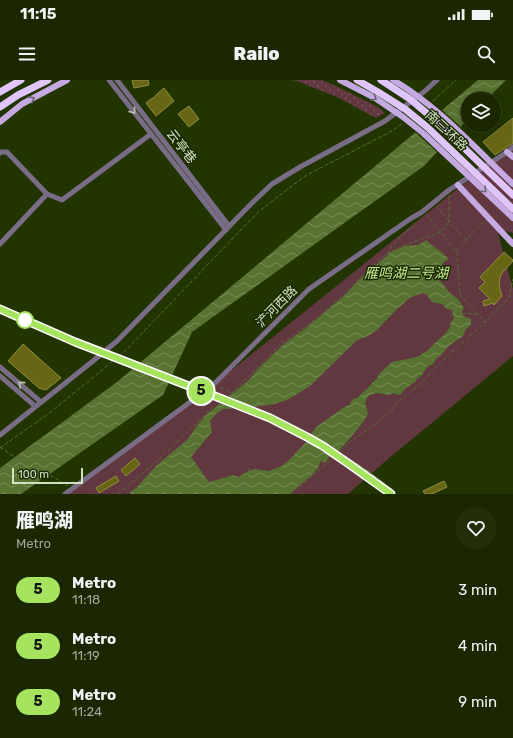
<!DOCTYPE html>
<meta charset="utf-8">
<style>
body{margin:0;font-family:Rubik,"Noto Sans SC",sans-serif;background:#232f0a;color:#f1f3f6;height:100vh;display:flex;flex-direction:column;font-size:15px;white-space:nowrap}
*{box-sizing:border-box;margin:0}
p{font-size:13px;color:#9fa599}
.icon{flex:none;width:22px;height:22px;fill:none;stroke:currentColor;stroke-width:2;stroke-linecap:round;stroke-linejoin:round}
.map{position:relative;height:414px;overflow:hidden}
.sheet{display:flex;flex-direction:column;background:#1a2700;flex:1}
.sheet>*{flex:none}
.badge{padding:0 8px;border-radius:13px;font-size:14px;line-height:26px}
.buttons{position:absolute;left:461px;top:12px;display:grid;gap:8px}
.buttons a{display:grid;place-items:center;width:40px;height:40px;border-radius:50%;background:#1a2700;box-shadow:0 2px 10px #0003,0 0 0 1px #384422;font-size:20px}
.scale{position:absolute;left:12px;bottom:10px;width:71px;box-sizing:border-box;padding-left:4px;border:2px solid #d2e2bf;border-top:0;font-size:11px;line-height:14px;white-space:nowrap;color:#d2e2bf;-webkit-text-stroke:3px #1b2904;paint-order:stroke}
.map>.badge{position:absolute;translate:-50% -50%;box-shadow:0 0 0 2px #fff}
.round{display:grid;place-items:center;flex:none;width:42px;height:42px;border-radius:21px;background:#232f0a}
.head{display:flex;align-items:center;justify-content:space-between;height:68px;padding:0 16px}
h1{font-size:19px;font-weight:800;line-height:30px}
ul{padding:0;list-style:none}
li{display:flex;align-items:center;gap:12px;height:56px;padding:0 16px}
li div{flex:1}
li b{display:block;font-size:15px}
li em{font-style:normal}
li .badge{min-width:44px;font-weight:700;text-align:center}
.status{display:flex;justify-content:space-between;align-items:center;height:28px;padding:0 20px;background:#1a2700;direction:ltr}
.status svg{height:11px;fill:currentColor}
header{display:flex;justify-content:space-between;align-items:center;height:52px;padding:0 16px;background:#1a2700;font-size:18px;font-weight:800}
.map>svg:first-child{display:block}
.grass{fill:url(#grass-dots)}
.park{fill:#613840}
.water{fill:url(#water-waves);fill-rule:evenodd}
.pier{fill:#223400}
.building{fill:#686515;stroke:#918e40}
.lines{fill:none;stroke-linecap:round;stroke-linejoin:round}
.path{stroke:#586a3b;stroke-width:1;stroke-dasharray:4 2;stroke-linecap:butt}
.minor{stroke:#796c87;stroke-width:5}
.major{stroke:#c5a9e1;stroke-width:6}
.highway{stroke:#e0c5fa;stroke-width:7}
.rail-casing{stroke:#798a5e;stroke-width:3}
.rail{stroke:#1b2904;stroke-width:1.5;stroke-dasharray:4.5;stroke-linecap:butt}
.major-bridge{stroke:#c5a9e1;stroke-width:6}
.highway-bridge{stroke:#e0c5fa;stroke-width:7}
.oneway{stroke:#676367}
.oneway2{stroke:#bcc4b1}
.line-casing{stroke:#fff;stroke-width:9}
.line{stroke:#a6e35f;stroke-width:6}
.stop-dot{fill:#fff;stroke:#a6e35f;stroke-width:2}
.labels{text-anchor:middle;stroke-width:3;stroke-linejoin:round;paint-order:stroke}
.street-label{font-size:13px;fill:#d2e2bf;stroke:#1b2904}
.water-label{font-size:14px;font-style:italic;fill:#c3eb8d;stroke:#1b2904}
</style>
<div class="status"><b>11:15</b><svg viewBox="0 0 49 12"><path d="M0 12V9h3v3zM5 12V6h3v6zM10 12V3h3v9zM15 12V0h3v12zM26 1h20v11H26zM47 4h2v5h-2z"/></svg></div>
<header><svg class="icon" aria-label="menu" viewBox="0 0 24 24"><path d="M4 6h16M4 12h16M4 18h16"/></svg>Railo<svg class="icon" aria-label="search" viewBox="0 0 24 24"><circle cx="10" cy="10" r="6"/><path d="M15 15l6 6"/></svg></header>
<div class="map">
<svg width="513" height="414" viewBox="0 0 513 414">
<defs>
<pattern id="grass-dots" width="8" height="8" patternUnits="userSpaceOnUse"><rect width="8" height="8" fill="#613840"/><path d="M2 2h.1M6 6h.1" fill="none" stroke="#77545a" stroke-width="1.8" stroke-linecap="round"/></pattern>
<pattern id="water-waves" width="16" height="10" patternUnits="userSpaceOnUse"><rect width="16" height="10" fill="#587331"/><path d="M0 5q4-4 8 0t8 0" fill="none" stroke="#778d56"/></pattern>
</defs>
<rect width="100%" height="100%" fill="#223400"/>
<polygon class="grass" points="291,0 322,0 342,9 378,27 385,33 376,38 337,17 297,1"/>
<polygon class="park" points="513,64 513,153 497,149 513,209 513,276 388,379 348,414 67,414 212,306"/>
<g class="water">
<polygon points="478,0 506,0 487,19 468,19 468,39 424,86 192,252 163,315 21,414 0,414 0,388 117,302"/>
<path d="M426,160C434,167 442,172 449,179L444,182L440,188L431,192L433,196L442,203L450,213L458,219L464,228L462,231L463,236L471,239V245L466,249L463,256L450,265L441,275L437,278L433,284L427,287L421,296L417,299L415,302L405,309L401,314L398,315L393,313L389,315L377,313L370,315L367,318L365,323L368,334L363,342L352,356L335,375L329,377L326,382L324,383L322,381L320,382L318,388L312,395L289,414H131L130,412L136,408L157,385L187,360L199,343L207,334L249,300L257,290L284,264L306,248L345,215L358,201L391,172L405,166L418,165ZM422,213L427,215L432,222L442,224L447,229L452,230L454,238L451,242L450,247L446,253L438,260L427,271L417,277L392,282L380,293L377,298L367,309L357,318L353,319L349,325L344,327L315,348L308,360L289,380L280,387L268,391L255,389L248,391L238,397L233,395L227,397L209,402L191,377L212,352L210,341L216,334L223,329L246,328L274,324L287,320L299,313L310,306L357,260L368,256L377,250L396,230L411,217Z"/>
</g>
<polygon class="pier" points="441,29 462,48 438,73 414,51"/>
<g class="building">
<polygon points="132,0 148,0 149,5 134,8"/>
<polygon points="164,8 174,21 156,36 146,23 151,19 155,17 156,15"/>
<polygon points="189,26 199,39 189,47 178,34"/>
<polygon points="513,38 513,63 495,75 483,62"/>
<polygon points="504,172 513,180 513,181 502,193 500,197 499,206 502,216 494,225 493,223 484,226 483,221 490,219 479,208 485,202 480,197"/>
<polygon points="23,264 61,298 46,310 39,308 8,281"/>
<polygon points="135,378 140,384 126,396 121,390"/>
<polygon points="116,396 119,401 99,413 96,408"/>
<polygon points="444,401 447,407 432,414 425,414 423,411"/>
</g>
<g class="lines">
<g class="path">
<polyline points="433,21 456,0"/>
<polyline points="449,115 449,143 466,159"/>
<polyline points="426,135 441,152 449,141 437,126"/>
<polyline points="456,171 484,141"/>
<path d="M387,174C394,162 403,153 415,145L414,143"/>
<polyline points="450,235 467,233 478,235"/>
<polyline points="220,307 232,313 281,264 318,238 385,175 405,165 441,152 457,173 460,215 485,242"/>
<polyline points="0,367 32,389 37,387 68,406"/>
<polyline points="0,368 48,334 101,291 126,270 258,132 305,96 392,51 403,43"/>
<polyline points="118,414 155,383 192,348 213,327 204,318"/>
<polyline points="232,414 239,414"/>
<polyline points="244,414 249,388"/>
<polyline points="290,414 329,382 351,361 370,348 390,332 396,324 421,303 441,282 483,244 509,218 513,199"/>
</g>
<g class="minor">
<polyline points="109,0 226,150"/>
<polyline points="117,0 229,146"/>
<polyline points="0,73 1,72 7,72 47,114 62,120 151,54"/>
<polyline points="0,164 47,114"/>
<polyline points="0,287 41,322"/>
<polyline points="0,296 35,326"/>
<polyline points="0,355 93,281 117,261 251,124 272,104 300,87 385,41 425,11 437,0"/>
<polyline points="65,414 212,306 309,209 410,139 422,132 449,110 507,72 513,67"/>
</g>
<g class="major">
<polyline points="0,42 22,24 67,0"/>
<polyline points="507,72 513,77"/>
<polyline points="458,105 513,164"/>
</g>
<g class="highway">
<polyline points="0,12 21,0"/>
<polyline points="0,27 18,15 48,0"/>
</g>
<defs>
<polyline id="rail" points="0,226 76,259 248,326 282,341 326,365 366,391 391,410"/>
</defs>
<use href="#rail" class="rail-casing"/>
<use href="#rail" class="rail"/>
<g class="major-bridge">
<polyline points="340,0 375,18 403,37 423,53 513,138"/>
<path d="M393,0C438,26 475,68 513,104"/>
</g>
<g class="highway-bridge">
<polyline points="357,0 378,12 405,29 427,47 513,129"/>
<polyline points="381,0 410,19 436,41 513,115"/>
</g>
</g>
<defs><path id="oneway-chevron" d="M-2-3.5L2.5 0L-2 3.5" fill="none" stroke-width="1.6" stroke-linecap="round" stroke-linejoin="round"/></defs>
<g class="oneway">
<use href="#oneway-chevron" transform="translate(374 18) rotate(31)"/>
<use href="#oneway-chevron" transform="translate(32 19) rotate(-29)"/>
<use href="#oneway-chevron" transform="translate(484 110) rotate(43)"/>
</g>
<g class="oneway2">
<use href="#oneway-chevron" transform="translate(133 31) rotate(52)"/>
<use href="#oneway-chevron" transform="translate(21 304) rotate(-140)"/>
</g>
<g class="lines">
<defs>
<polyline id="line" points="0,229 75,262 212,315 270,338 307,357 323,366 349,384 391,414"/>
</defs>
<use href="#line" class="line-casing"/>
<use href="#line" class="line"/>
</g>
<circle class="stop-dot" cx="25" cy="240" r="8"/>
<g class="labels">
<g class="street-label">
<text transform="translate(447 50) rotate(43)" y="5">南三环路</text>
<text transform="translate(182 66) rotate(52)" y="5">云亭巷</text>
<text transform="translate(276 226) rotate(-45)" y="5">浐河西路</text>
</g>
<g class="water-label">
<text x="406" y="198">雁鸣湖二号湖</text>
</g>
</g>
</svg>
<div class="buttons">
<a><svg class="icon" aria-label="layers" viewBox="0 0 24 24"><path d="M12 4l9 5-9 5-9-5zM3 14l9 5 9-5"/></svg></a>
</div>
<div class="scale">100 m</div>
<b class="badge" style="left:201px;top:311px;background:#a6e35f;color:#111">5</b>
</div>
<section class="sheet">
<div class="head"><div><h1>雁鸣湖</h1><p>Metro</p></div><a class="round"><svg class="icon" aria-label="heart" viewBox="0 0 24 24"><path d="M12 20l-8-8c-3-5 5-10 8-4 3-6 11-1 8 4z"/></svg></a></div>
<ul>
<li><span class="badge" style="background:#a6e35f;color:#111">5</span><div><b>Metro</b><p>11:18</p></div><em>3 min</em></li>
<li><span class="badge" style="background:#a6e35f;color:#111">5</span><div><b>Metro</b><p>11:19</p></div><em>4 min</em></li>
<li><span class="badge" style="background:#a6e35f;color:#111">5</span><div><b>Metro</b><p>11:24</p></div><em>9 min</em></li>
</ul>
</section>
